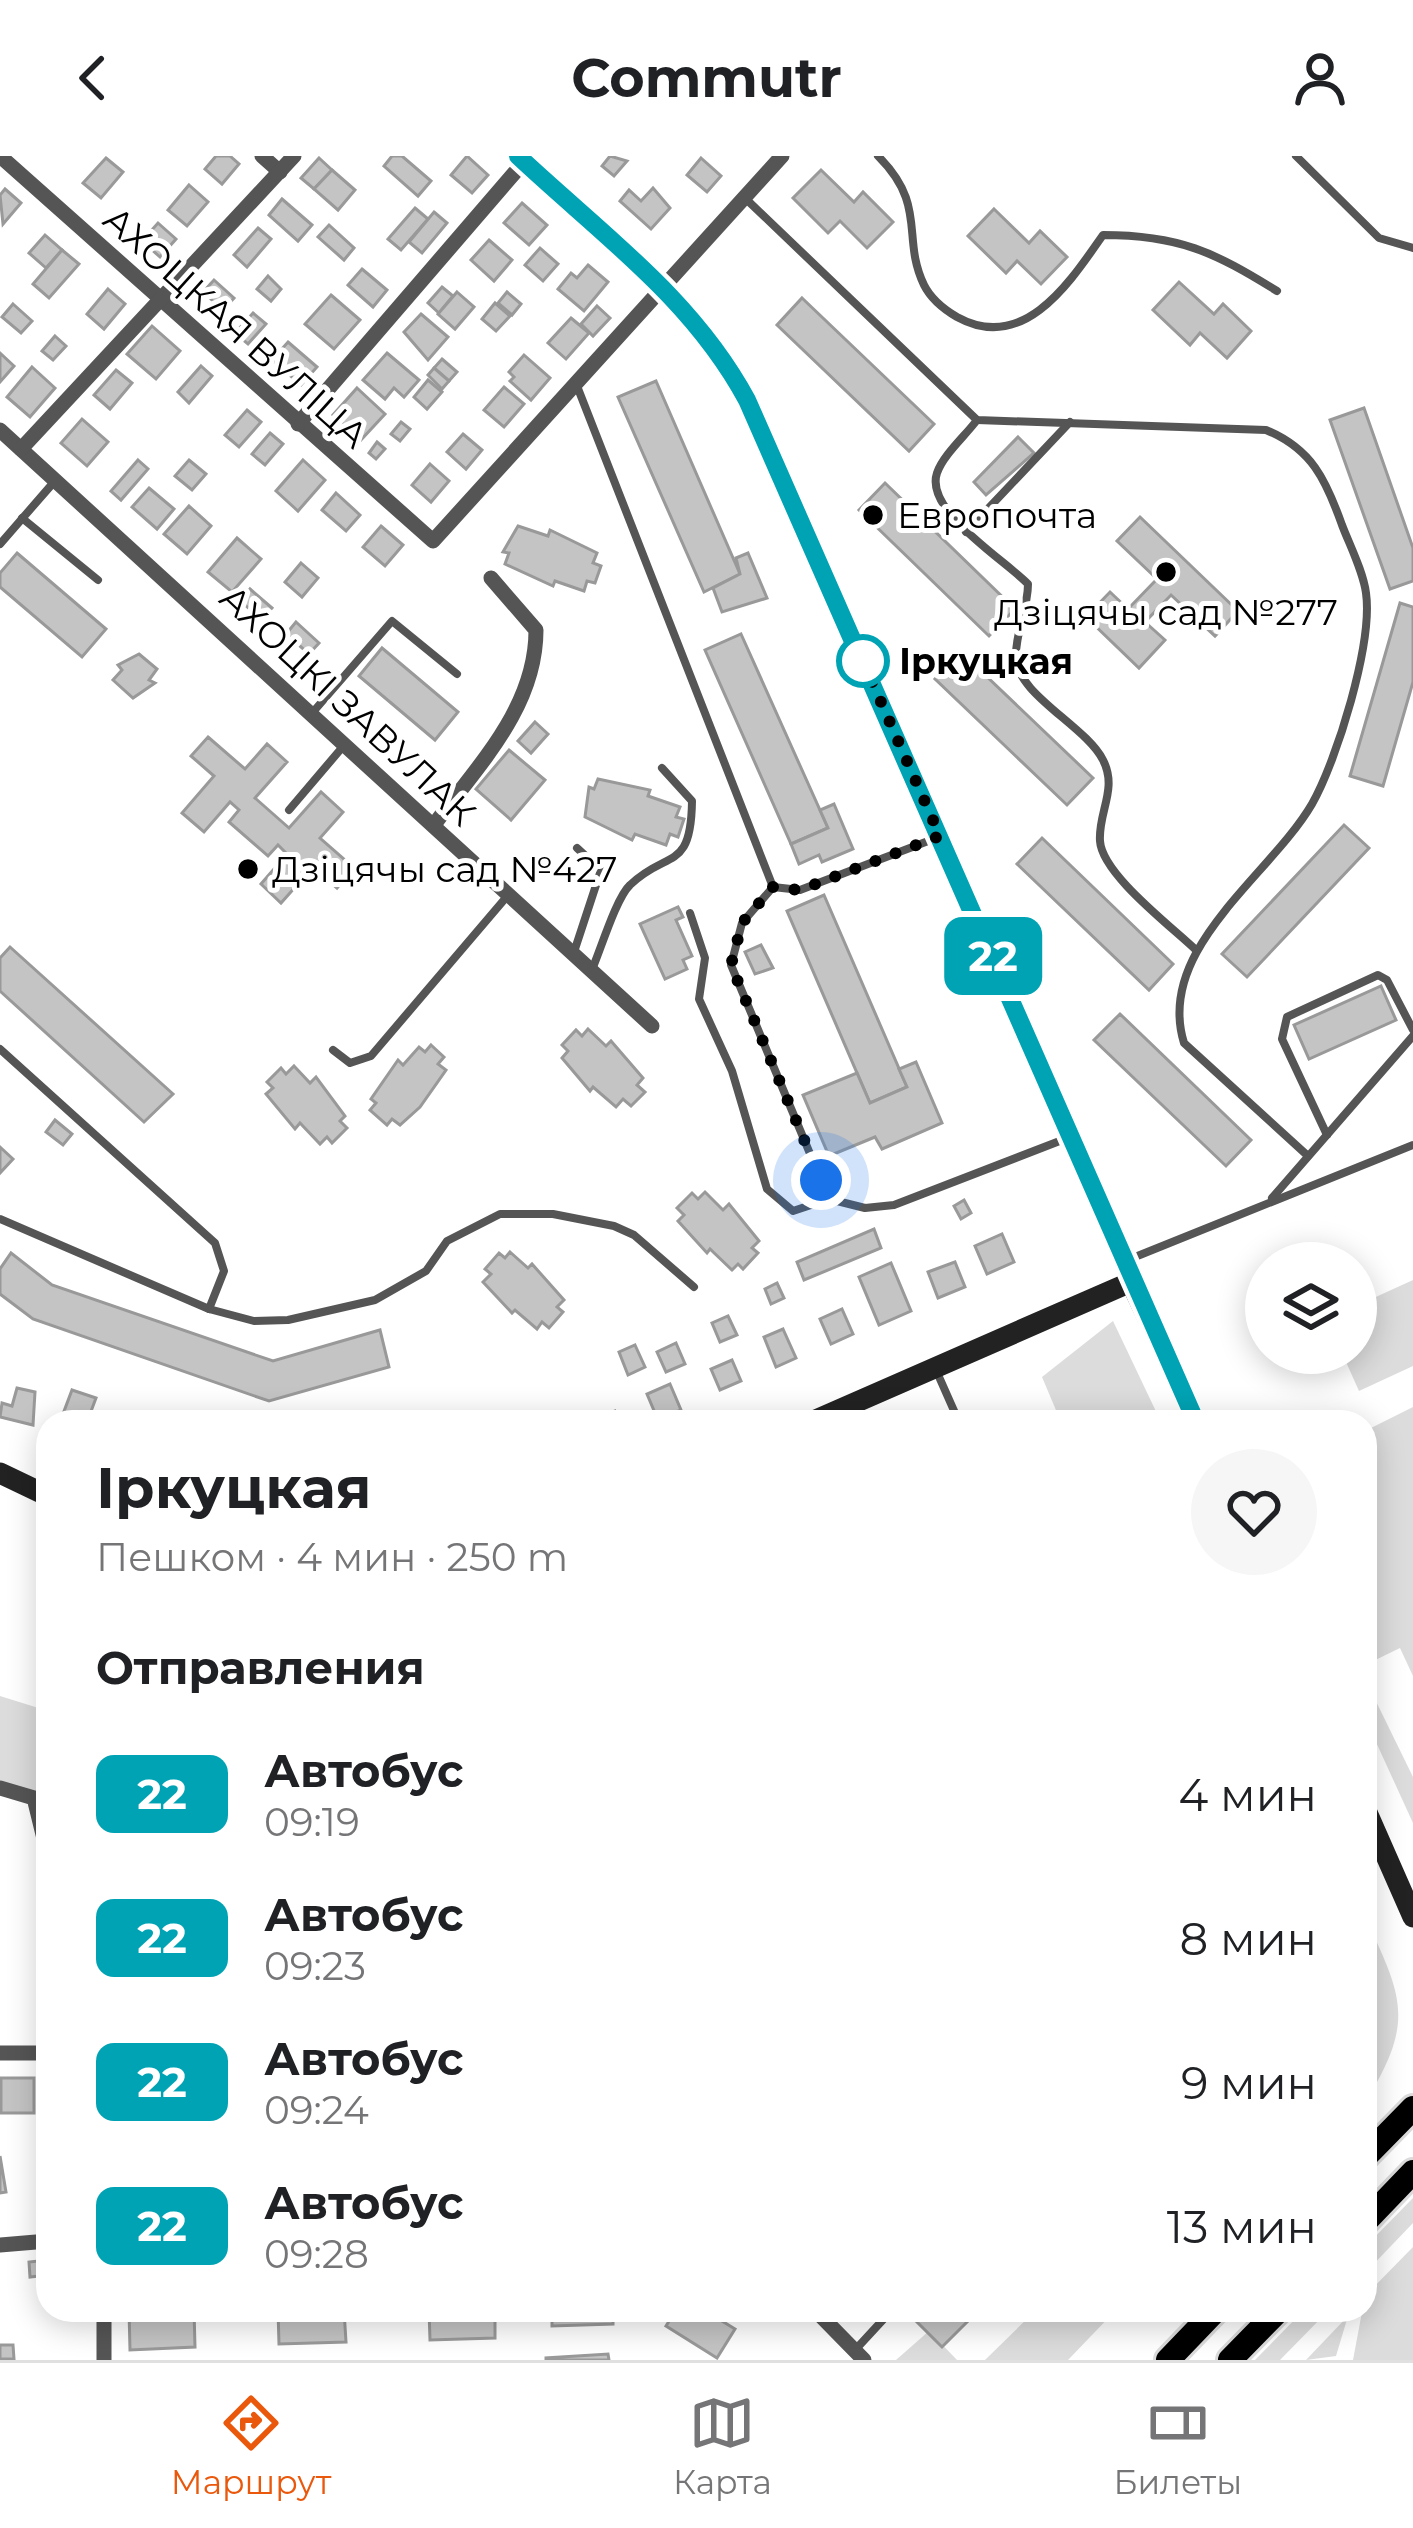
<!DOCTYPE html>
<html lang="ru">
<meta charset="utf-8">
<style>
body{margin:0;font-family:Montserrat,sans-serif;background:#f6f6f6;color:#202124;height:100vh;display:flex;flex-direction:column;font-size:45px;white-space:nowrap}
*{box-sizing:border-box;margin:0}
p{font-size:39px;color:#757577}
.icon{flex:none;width:66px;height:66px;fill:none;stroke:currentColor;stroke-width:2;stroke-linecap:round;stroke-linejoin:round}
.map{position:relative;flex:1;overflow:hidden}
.side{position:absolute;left:36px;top:1254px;width:1341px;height:912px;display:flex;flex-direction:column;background:#fff;border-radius:36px;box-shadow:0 6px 30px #0003}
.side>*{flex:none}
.badge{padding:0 24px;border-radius:18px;font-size:42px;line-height:78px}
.tools{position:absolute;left:1245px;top:1086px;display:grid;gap:24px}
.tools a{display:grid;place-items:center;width:132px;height:132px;border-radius:50%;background:#fff;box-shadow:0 6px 30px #0003;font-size:60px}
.you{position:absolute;width:60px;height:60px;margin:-30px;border:9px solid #fff;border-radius:50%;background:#1a73e8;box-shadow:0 0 0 18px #1a73e833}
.map>.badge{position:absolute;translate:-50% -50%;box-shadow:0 0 0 6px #fff}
h2{padding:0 60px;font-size:45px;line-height:108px}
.round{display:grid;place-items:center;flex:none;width:126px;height:126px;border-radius:63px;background:#f6f6f6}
.summary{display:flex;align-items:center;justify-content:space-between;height:204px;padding:0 60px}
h1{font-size:57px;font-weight:700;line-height:90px}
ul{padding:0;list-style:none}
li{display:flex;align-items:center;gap:36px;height:144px;padding:0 60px}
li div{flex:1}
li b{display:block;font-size:45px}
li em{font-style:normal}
li .badge{min-width:132px;font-weight:700;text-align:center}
header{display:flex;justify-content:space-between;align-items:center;height:156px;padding:0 60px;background:#fff;font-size:54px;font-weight:700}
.menu{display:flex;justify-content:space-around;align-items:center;height:168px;border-top:3px solid #e0e0e0;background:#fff;font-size:33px;color:#757577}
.menu a{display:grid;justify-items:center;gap:6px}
.menu .on{color:#ea580c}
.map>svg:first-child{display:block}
.green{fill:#dcdcdc}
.building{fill:#c4c4c4;stroke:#999;stroke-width:3}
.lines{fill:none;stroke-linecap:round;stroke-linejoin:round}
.primary-casing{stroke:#dbdbdb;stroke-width:30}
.service{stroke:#555;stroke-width:8}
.minor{stroke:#555;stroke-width:15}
.tertiary{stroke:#555;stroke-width:18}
.secondary{stroke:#222;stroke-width:21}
.primary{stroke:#000;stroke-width:24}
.line-casing{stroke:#fff;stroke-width:27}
.line{stroke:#00a3b4;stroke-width:18}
.walk{stroke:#000;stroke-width:12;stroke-dasharray:0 21.6}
.poi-dot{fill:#000;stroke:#fff;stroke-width:4.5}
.stop-dot{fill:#fff;stroke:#00a3b4;stroke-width:6}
.labels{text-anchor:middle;stroke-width:10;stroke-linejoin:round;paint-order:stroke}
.street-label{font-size:36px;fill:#000;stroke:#fff}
.poi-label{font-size:36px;fill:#000;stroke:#fff;text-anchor:start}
.stop-label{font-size:36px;font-weight:bold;fill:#000;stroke:#fff;text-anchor:start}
</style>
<header><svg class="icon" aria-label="back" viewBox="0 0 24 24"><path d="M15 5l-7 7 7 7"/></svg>Commutr<svg class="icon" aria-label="person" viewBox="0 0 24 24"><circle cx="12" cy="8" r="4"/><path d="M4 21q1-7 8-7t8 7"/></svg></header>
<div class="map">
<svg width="1413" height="2204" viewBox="0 0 1413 2204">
<rect width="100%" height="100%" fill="#fff"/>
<g class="green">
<polygon points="1413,1124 1413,1210 1359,1235 1342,1197 1356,1197 1356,1150"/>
<polygon points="1113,1165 1161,1266 1061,1266 1042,1221"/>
<polygon points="1413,1251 1413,1520 1400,1492 1365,1509 1365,1275"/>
<polygon points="1367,1527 1413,1621 1413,1667 1365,1562"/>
<polygon points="0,1540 48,1555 48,1690 34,1642 0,1629"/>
<path d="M1367,1765C1399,1834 1413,1861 1377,1926L1365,1925Z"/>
<polygon points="1413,2042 1413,2067 1365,2117 1365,2091"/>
<polygon points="1413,2091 1413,2204 1353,2204 1365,2140"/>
<polygon points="1036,2154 1116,2154 1068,2204 985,2204"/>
<polygon points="1304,2154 1329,2154 1280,2204 1255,2204"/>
<polygon points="1348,2160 1336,2200 1306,2204"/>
<polygon points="929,2175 957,2204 896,2204"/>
</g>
<g class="building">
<polygon points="216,0 230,0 239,8 222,28 205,13"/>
<polygon points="392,0 402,0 431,25 418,40 384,10"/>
<polygon points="467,0 488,19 472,37 451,19"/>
<polygon points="610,0 627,5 614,20 602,10"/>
<polygon points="106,2 123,16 101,42 83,27"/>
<polygon points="319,2 332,14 314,33 301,22"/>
<polygon points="701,2 721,20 707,36 687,19"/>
<polygon points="332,14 355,34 338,54 314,33"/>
<polygon points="821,14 854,46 863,36 893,66 867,92 840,65 828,77 793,42"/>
<polygon points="189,29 208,46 187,70 168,54"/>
<polygon points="653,32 670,52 651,73 620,45 629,34 641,45"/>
<polygon points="5,33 21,47 3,68 0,39"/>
<polygon points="282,43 312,69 298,85 269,59"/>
<polygon points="522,47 547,69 529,89 504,67"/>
<polygon points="415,52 428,63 401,94 388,83"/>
<polygon points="994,53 1029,87 1040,75 1067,101 1041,128 1017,105 1006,117 968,80"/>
<polygon points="434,56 447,67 422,97 409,86"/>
<polygon points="158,67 176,83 160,101 142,85"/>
<polygon points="329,69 354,92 344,104 318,81"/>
<polygon points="258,72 271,83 247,111 234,99"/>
<polygon points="45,79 62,94 46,112 29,97"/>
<polygon points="489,84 512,104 494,125 471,104"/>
<polygon points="540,92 558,108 543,125 525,109"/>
<polygon points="62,94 79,108 49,142 33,128"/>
<polygon points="588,109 608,126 584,155 558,133 571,117 577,122"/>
<polygon points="362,113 387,134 373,151 348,129"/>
<polygon points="268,120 281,133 271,145 257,133"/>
<polygon points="214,124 234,142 223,154 203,136"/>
<polygon points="1179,126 1214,158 1223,148 1251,175 1227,202 1200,177 1190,189 1153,154"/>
<polygon points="442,131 453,140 439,157 428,147"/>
<polygon points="108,133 125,148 104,173 87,158"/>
<polygon points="457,136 474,151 455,173 438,158"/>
<polygon points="507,136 521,148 512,159 498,147"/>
<polygon points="331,139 360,164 334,193 305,168"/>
<polygon points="802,142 934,268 909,295 777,169"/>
<polygon points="495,147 510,160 496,175 482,163"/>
<polygon points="13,148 32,165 21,177 2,161"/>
<polygon points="597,150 610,162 593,180 581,168"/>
<polygon points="253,157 266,168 248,188 235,177"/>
<polygon points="421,158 448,181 428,204 404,176"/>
<polygon points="571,162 589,177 566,203 548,187"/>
<polygon points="152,170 180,195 156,223 127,198"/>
<polygon points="55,180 66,190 53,204 42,195"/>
<polygon points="288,186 317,211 301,229 272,204"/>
<polygon points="0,197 14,210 0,226"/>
<polygon points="387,197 419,224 404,241 394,232 385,243 363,224"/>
<polygon points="524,199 550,222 531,244 510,225 514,221 509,216"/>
<polygon points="442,203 457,216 449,225 434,212"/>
<polygon points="201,210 212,220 189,247 178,236"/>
<polygon points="32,211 55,232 30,261 7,241"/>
<polygon points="434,212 449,225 442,233 428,219"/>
<polygon points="116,214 132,227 110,253 94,239"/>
<polygon points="428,224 442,236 427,253 414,241"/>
<polygon points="656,225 740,418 704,436 618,241"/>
<polygon points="504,231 524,248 504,271 484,254"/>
<polygon points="357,232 385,258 361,284 333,259"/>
<polygon points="1364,252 1413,392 1413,425 1390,433 1330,264"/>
<polygon points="247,254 261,266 239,291 225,279"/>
<polygon points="82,263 108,286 87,310 61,287"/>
<polygon points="401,266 410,273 400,285 391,278"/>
<polygon points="270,277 283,288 265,309 252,298"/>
<polygon points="463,278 482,294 466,313 447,296"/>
<polygon points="1018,281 1034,297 986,339 974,326"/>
<polygon points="377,286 385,293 376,303 369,297"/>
<polygon points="138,304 148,313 121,344 111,335"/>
<polygon points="189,304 206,318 192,334 175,320"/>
<polygon points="303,304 325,324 298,355 276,335"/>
<polygon points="430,308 449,325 431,346 412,329"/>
<polygon points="885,327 1015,453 989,480 859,354"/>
<polygon points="149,332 174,353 157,373 132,351"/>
<polygon points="336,337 360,359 346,375 322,354"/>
<polygon points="189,350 211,370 187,398 164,378"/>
<polygon points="1140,361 1238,455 1215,480 1171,439 1145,466 1165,484 1139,512 1086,461 1110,436 1128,453 1157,423 1117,385"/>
<polygon points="381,370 403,389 385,410 363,391"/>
<polygon points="518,370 548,380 550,374 597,397 593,407 601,410 595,427 587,425 584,435 555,425 553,430 505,408 509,397 503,396"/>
<polygon points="237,382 261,403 232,436 208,416"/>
<polygon points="17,397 106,473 82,501 0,431 0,417"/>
<polygon points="748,397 767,442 722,456 713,432 740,418 736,402"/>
<polygon points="301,407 318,422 302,441 285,426"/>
<polygon points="250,433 272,452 262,463 240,445"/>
<polygon points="1400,447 1413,451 1413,526 1383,630 1350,620"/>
<polygon points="296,466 319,487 309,498 286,478"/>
<polygon points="741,478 828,672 791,688 705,494"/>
<polygon points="382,492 458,556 435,584 359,520"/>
<polygon points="961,496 1093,622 1067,649 935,523"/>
<polygon points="139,498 157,513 149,524 155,527 133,542 113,524 122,514 118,509"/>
<polygon points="535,566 548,578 531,597 518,585"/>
<polygon points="208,581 245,613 267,588 287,606 255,642 289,672 321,636 343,656 320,682 354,712 337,732 313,711 281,747 261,728 287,698 278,689 268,700 229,666 239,654 230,646 204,676 182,657 214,620 191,600"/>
<polygon points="509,594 545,624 511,664 476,633"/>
<polygon points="598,623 650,634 648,640 680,651 676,661 684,663 678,681 670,678 666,689 635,678 632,684 585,661 589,631 594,633"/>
<polygon points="834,648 853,693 822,706 819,699 799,708 791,688 828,672 820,654"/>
<polygon points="1344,669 1369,692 1247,821 1222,798"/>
<polygon points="1042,682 1173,808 1149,834 1017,708"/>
<polygon points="824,739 907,931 870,947 787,755"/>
<polygon points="678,751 683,761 676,764 692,800 683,804 687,813 665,823 640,768"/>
<polygon points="761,789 773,812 755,818 745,796"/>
<polygon points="10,791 173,938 144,966 0,835 0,802"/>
<polygon points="1381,830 1396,864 1309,903 1294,869"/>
<polygon points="1120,858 1251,984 1226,1010 1094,884"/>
<polygon points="588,873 606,890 611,885 643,922 637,929 645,936 631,950 623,943 616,951 593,931 590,935 562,902 568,895 562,889 576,874 582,880"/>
<polygon points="431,889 444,901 438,908 446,914 420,951 400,969 392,963 387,969 370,954 376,947 371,943 398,904 403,909 419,891 425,896"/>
<polygon points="916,906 942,967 882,993 875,981 829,1000 803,939 857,917 870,947 907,931 899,913"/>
<polygon points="294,910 310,927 316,921 345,960 340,965 347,972 332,987 327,981 320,988 300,967 295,973 266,938 273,932 267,926 281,912 286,918"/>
<polygon points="55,964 72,978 63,989 46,976"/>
<polygon points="0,991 13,1003 0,1017"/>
<polygon points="705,1036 723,1054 729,1048 759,1085 752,1092 758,1097 743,1113 738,1108 732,1114 710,1093 707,1097 678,1065 684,1059 677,1052 692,1037 698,1043"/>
<polygon points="964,1044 971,1057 961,1063 954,1050"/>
<polygon points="874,1073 881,1092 804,1124 797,1106"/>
<polygon points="1002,1078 1014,1106 987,1118 975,1090"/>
<polygon points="510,1096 528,1112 532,1108 564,1144 557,1151 563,1156 549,1172 542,1166 537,1173 515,1154 512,1157 483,1126 491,1118 485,1113 499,1097 505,1102"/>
<polygon points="11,1097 52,1129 273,1205 380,1174 389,1211 269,1245 33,1163 0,1138 0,1113"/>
<polygon points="955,1106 965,1131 938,1142 928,1116"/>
<polygon points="891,1107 911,1155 879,1169 859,1121"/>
<polygon points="777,1127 784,1142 771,1148 765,1133"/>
<polygon points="842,1153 853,1178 831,1188 820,1163"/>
<polygon points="728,1160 737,1179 720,1186 712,1167"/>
<polygon points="783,1173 796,1202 776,1211 764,1181"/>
<polygon points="676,1187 685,1208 666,1216 657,1196"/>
<polygon points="635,1189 645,1211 628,1219 619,1196"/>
<polygon points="732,1204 741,1225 720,1234 711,1213"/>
<polygon points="670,1228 681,1254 658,1264 647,1238"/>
<polygon points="17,1232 35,1236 33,1269 0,1261 2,1247 12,1250"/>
<polygon points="72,1234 96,1242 87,1266 60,1266"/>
<polygon points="615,1255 620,1266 590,1266"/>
<rect x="1" y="1922" width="33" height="35"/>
<polygon points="0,2000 6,2036 0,2037"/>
<polygon points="48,2104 48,2119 30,2121 29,2106"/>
<polygon points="129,2154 194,2154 195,2191 130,2194"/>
<polygon points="278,2154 344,2154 346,2186 279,2188"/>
<polygon points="429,2154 495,2154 495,2182 430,2184"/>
<polygon points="552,2154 613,2154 613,2168 552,2170"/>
<polygon points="676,2154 704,2154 735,2173 717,2202 666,2170"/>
<polygon points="927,2154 979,2154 942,2191 916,2165"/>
<polygon points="0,2189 13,2189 14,2203 0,2203"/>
<polygon points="608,2198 609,2204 546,2204 546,2202"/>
</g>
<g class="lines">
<defs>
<g id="primary">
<polyline points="1365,2001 1413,1952"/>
<polyline points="1365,2066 1413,2016"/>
<polyline points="1168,2204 1216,2154"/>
<polyline points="1230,2204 1279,2154"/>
</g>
</defs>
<use href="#primary" class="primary-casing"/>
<g class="service">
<path d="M878,0C928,50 901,81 924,129C931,143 945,154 957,161C1024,198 1070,126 1103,79C1179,79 1214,96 1277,135"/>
<polyline points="1296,0 1379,82 1413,92"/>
<path d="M746,43L977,264L1266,274C1312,293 1326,324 1342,369C1350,390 1363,415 1366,437C1373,487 1337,604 1312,648C1270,720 1155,793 1184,887L1308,1000"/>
<polyline points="577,230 773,731 742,767 731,809 829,1043 865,1052 894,1049 1070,981"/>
<path d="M977,264C966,279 943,299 937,317C924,355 1005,404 1028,428C1028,453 1015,477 1016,501C1016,538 1086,570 1103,604C1118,633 1098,656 1100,685C1102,718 1171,770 1196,794"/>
<polyline points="22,362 98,424"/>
<polyline points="966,376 1070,266"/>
<polyline points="0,388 54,326"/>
<polyline points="313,556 392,465 457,518"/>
<polyline points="289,654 346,587"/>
<polyline points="773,731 800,734 936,682"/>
<polyline points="690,757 705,802 699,843 732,915 767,1033 793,1055 829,1043"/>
<polyline points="574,796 601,714 577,692"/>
<path d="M591,816C600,796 616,742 630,729C667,693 691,717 692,645L662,612"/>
<polyline points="0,893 215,1087 224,1115 209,1153"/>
<polyline points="333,894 350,907 371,900 509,738"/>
<polyline points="1327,979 1282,883 1287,861 1378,819 1387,824 1413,874"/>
<polyline points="1272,1042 1413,880"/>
<polyline points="0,1063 209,1153 254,1165 288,1164 375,1144 426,1115 447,1085 500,1058 553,1058 614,1070 634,1079 694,1131"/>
<polyline points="1125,1105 1413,989"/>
<polyline points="936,1214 959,1266"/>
<polyline points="856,2193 892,2154"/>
</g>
<g class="minor">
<polyline points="0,0 433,385 782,0"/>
<polyline points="262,0 280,16"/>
<polyline points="298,268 529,0"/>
<polyline points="0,274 652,870"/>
<polyline points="21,293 294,0"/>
<path d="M434,669C478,609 536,552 536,474L491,422"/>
<polyline points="0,1632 34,1642 48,1699"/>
<polyline points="0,1897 48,1897"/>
<polyline points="0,2089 48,2085"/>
<polyline points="104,2154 104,2204"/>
<polyline points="815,2154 864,2204"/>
</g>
<polyline class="tertiary" points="518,0 648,114 734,221 829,426 1131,1126"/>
<g class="secondary">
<polyline points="811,1266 1131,1126 1196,1266"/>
<polyline points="0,1317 48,1340"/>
<polyline points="1365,1652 1413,1761"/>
</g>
<use href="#primary" class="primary"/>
</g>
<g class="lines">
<defs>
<path id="line" d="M518,0C601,78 692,142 747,244L1196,1266"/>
</defs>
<use href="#line" class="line-casing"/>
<use href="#line" class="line"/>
<polyline class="walk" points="821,1024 731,809 742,767 773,731 800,734 940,680 863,505"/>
</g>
<g class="poi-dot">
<circle cx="873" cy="359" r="12"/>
<circle cx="1166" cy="416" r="12"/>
<circle cx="248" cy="713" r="12"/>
</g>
<circle class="stop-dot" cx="863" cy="505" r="24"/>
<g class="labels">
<g class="street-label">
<text transform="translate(236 171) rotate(42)" y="13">АХОЦКАЯ ВУЛІЦА</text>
<text transform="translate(348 549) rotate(43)" y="13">АХОЦКІ ЗАВУЛАК</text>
</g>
<g class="poi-label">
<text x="897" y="372">Европочта</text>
<text x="1166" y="469" text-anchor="middle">Дзіцячы сад №277</text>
<text x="272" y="726">Дзіцячы сад №427</text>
</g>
<g class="stop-label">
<text x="899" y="518">Іркуцкая</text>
</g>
</g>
</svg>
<div class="tools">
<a><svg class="icon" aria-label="layers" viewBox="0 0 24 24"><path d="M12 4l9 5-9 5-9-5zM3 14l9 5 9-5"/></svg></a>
</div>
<div class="you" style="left:821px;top:1024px"></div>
<b class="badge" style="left:993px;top:800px;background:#00a3b4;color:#fff">22</b>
<section class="side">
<div class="summary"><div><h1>Іркуцкая</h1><p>Пешком · 4 мин · 250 m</p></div><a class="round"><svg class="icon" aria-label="heart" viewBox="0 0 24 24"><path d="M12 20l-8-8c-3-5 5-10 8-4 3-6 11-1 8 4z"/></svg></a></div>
<h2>Отправления</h2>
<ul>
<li><span class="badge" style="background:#00a3b4;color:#fff">22</span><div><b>Автобус</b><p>09:19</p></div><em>4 мин</em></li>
<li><span class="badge" style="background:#00a3b4;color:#fff">22</span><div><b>Автобус</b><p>09:23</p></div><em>8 мин</em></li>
<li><span class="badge" style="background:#00a3b4;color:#fff">22</span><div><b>Автобус</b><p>09:24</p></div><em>9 мин</em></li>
<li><span class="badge" style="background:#00a3b4;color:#fff">22</span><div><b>Автобус</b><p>09:28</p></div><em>13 мин</em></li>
</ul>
</section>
</div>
<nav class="menu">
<a class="on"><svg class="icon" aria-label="directions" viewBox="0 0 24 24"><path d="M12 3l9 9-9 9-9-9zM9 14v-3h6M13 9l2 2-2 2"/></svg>Маршрут</a>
<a><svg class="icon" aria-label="map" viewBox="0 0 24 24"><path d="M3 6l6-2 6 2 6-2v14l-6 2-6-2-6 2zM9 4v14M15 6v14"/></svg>Карта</a>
<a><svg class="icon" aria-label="tickets" viewBox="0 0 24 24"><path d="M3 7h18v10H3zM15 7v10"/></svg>Билеты</a>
</nav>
